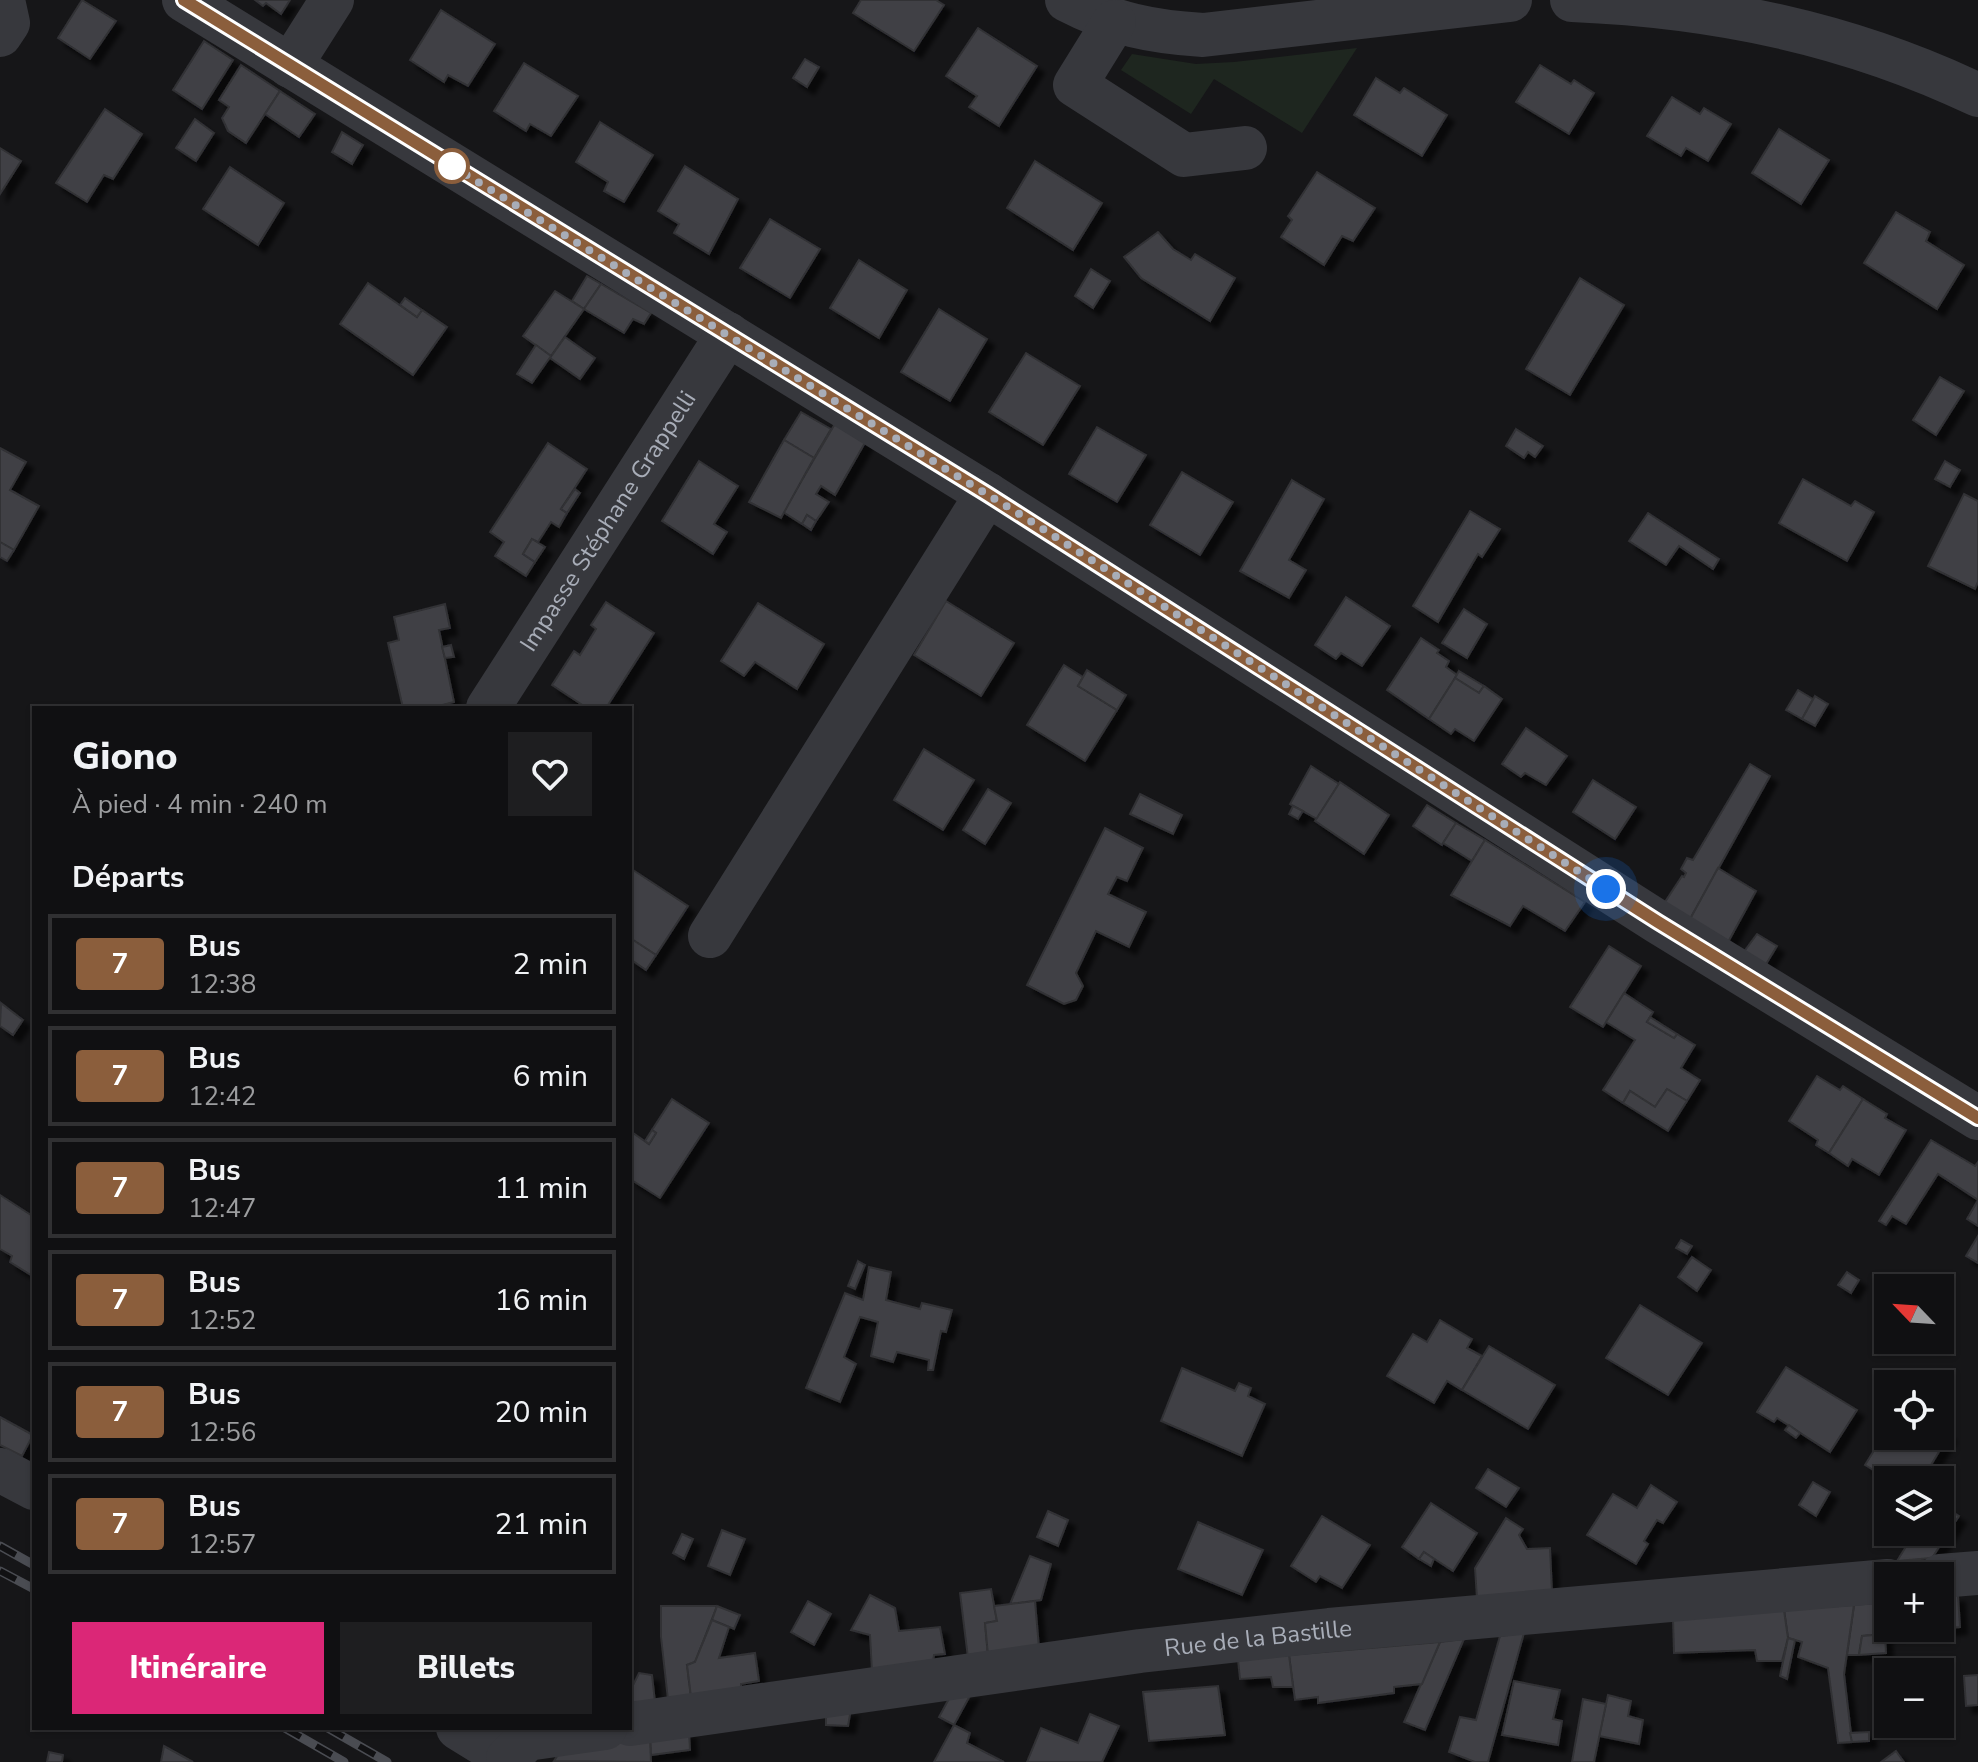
<!DOCTYPE html>
<html lang="fr">
<meta charset="utf-8">
<style>
body{margin:0;font-family:"Nunito Sans",sans-serif;background:#1e1e20;color:#f1f3f6;height:100vh;display:flex;flex-direction:column;font-size:30px;white-space:nowrap}
*{box-sizing:border-box;margin:0}
p{font-size:26px;color:#9c9d9f}
.icon{flex:none;width:44px;height:44px;fill:none;stroke:currentColor;stroke-width:2;stroke-linecap:round;stroke-linejoin:round}
.map{position:relative;flex:1;overflow:hidden}
.drawer{position:absolute;left:32px;top:706px;width:600px;height:1024px;display:flex;flex-direction:column;background:#101012;border-radius:0px;box-shadow:0 2px 6px #0004,0 0 0 2px #303032}
.drawer>*{flex:none}
.badge{padding:0 16px;border-radius:6px;font-size:28px;line-height:52px}
.needle{width:52px;rotate:295deg}
.tools{position:absolute;left:1874px;top:1274px;display:grid;gap:16px}
.tools a{display:grid;place-items:center;width:80px;height:80px;border-radius:0px;background:#101012;box-shadow:0 2px 6px #0004,0 0 0 2px #303032;font-size:40px}
.you{position:absolute;width:40px;height:40px;margin:-20px;border:6px solid #fff;border-radius:50%;background:#1a73e8;box-shadow:0 0 0 12px #1a73e833}
.map>.badge{position:absolute;translate:-50% -50%;box-shadow:0 0 0 4px #fff}
h2{padding:0 40px;font-size:30px;line-height:72px}
.round{display:grid;place-items:center;flex:none;width:84px;height:84px;border-radius:0px;background:#1e1e20}
.head{display:flex;align-items:center;justify-content:space-between;height:136px;padding:0 40px}
h1{font-size:38px;font-weight:800;line-height:60px}
.button{display:flex;gap:16px;margin-top:auto;padding:16px 40px}
.button a{flex:1;height:92px;border-radius:0px;background:#db2777;color:#fff;font-size:32px;font-weight:800;line-height:92px;text-align:center}
.button a+a{background:#1e1e20;color:#f1f3f6}
ul{padding:0;list-style:none}
li{display:flex;align-items:center;gap:24px;height:100px;margin:0 16px 12px;padding:0 24px;border:4px solid #303032;border-radius:0px}
li div{flex:1}
li b{display:block;font-size:30px}
li em{font-style:normal}
li .badge{min-width:88px;font-weight:700;text-align:center}
.map>svg:first-child{display:block}
.green{fill:#1e261f}
.building{fill:#404145;stroke:#303034;stroke-width:2;filter:url(#shadow)}
.lines{fill:none;stroke-linecap:round;stroke-linejoin:round}
.minor{stroke:#37383d;stroke-width:44}
.rail-casing{stroke:#4a4c52;stroke-width:9}
.rail{stroke:#111113;stroke-width:6;stroke-dasharray:18;stroke-linecap:butt}
.line-casing{stroke:#fff;stroke-width:18}
.line{stroke:#8b5e3c;stroke-width:12}
.walk{stroke:#a8adb8;stroke-width:8;stroke-dasharray:0 14.4}
.stop-dot{fill:#fff;stroke:#8b5e3c;stroke-width:4}
.labels{text-anchor:middle;stroke-width:6;stroke-linejoin:round;paint-order:stroke}
.street-label{font-size:24px;fill:#a8adb8;stroke:#111113}
</style>
<div class="map">
<svg width="1978" height="1762" viewBox="0 0 1978 1762">
<defs>
<filter id="shadow"><feDropShadow dx="7" dy="7" stdDeviation="2" flood-color="#0009"/></filter>
</defs>
<rect width="100%" height="100%" fill="#161618"/>
<polygon class="green" points="1357,48 1302,133 1214,79 1191,114 1121,70 1132,54 1196,64 1234,62"/>
<g class="building">
<polygon points="82,0 116,21 90,59 58,38"/>
<polygon points="255,0 290,0 281,14 266,3 263,6"/>
<polygon points="861,0 936,0 944,5 914,51 853,13"/>
<polygon points="441,10 495,44 468,86 448,75 444,82 410,60"/>
<polygon points="978,28 1037,66 999,126 969,107 977,96 946,76"/>
<polygon points="204,41 233,60 202,109 173,90"/>
<polygon points="805,59 819,67 807,87 793,78"/>
<polygon points="524,63 578,96 551,136 530,124 526,131 494,111"/>
<polygon points="241,65 280,91 246,143 228,131 222,118 229,107 219,100"/>
<polygon points="1540,65 1571,84 1574,80 1594,93 1569,134 1516,102"/>
<polygon points="1376,78 1400,93 1404,88 1447,115 1422,156 1354,115"/>
<polygon points="280,91 315,114 299,137 265,114"/>
<polygon points="1672,97 1700,114 1704,108 1731,124 1708,161 1686,148 1681,156 1647,136"/>
<polygon points="105,109 142,134 113,179 104,175 87,202 56,183"/>
<polygon points="195,119 214,133 196,161 176,148"/>
<polygon points="600,122 653,155 624,202 604,191 608,182 576,162"/>
<polygon points="1779,129 1829,160 1801,204 1752,173"/>
<polygon points="342,132 363,145 352,164 332,152"/>
<polygon points="0,148 21,161 0,194"/>
<polygon points="1035,161 1102,203 1073,250 1007,208"/>
<polygon points="685,166 738,199 709,254 674,233 679,224 658,211"/>
<polygon points="230,167 284,203 258,245 203,209"/>
<polygon points="1317,172 1375,208 1353,241 1342,236 1324,265 1281,237 1292,220 1288,216"/>
<polygon points="1896,212 1930,232 1926,241 1964,265 1937,309 1864,263"/>
<polygon points="770,219 820,249 790,298 740,268"/>
<polygon points="1158,232 1173,249 1191,260 1195,254 1235,278 1210,321 1141,278 1124,257"/>
<polygon points="859,260 907,290 879,338 830,308"/>
<polygon points="1091,269 1110,281 1093,308 1075,296"/>
<polygon points="587,276 601,284 584,309 572,301"/>
<polygon points="1580,278 1624,305 1570,395 1526,369"/>
<polygon points="368,283 417,317 422,310 447,327 413,375 340,324"/>
<polygon points="601,284 651,313 644,324 633,319 624,333 584,309"/>
<polygon points="555,291 584,309 551,356 523,336"/>
<polygon points="405,298 422,310 417,317 400,305"/>
<polygon points="939,309 987,339 950,401 901,372"/>
<polygon points="565,337 595,358 580,379 550,358"/>
<polygon points="536,345 551,356 532,383 517,374"/>
<polygon points="1026,353 1080,386 1043,445 989,412"/>
<polygon points="1940,377 1964,391 1936,435 1913,420"/>
<polygon points="801,412 831,429 814,458 784,440"/>
<polygon points="836,422 866,441 835,495 821,486 816,494 829,502 816,521 807,515 802,524 783,512"/>
<polygon points="1097,427 1146,455 1117,502 1069,474"/>
<polygon points="1516,429 1543,446 1535,457 1528,452 1524,458 1506,446"/>
<polygon points="784,440 814,458 781,518 749,502"/>
<polygon points="548,443 587,469 561,509 567,513 559,527 551,522 538,542 532,539 523,554 535,562 526,576 495,556 504,542 490,532"/>
<polygon points="0,448 26,462 10,490 39,506 14,550 0,542"/>
<polygon points="699,461 738,486 714,524 727,532 713,554 662,521"/>
<polygon points="1945,461 1960,470 1950,487 1935,479"/>
<polygon points="1182,472 1233,502 1200,555 1150,525"/>
<polygon points="1803,479 1851,506 1855,501 1874,512 1847,561 1779,523"/>
<polygon points="1292,480 1324,499 1289,560 1306,570 1289,598 1240,571"/>
<polygon points="575,489 580,493 567,513 561,509"/>
<polygon points="1964,494 1978,501 1978,582 1975,589 1928,566"/>
<polygon points="1470,511 1500,529 1482,557 1478,554 1438,622 1413,606"/>
<polygon points="1648,513 1719,559 1713,569 1679,546 1666,565 1629,541"/>
<polygon points="807,515 816,521 811,530 802,524"/>
<polygon points="532,539 545,547 535,562 523,554"/>
<polygon points="0,542 14,550 7,561 0,557"/>
<polygon points="1346,597 1390,626 1362,666 1341,653 1336,659 1315,645"/>
<polygon points="946,601 1014,643 981,696 914,655"/>
<polygon points="606,602 654,633 606,708 587,708 552,685 574,651 580,655 596,629 591,625"/>
<polygon points="758,603 824,644 797,689 755,662 744,676 721,661"/>
<polygon points="445,604 450,628 439,630 454,702 431,708 403,708 388,643 399,640 394,617"/>
<polygon points="1464,609 1487,624 1467,658 1442,643"/>
<polygon points="1421,638 1439,650 1437,653 1449,661 1446,667 1457,675 1429,719 1387,690"/>
<polygon points="451,645 454,657 445,658 442,647"/>
<polygon points="1064,665 1083,677 1078,686 1117,710 1085,761 1027,725"/>
<polygon points="1087,670 1126,695 1117,710 1078,686"/>
<polygon points="1459,671 1484,686 1479,693 1455,678"/>
<polygon points="1455,678 1479,693 1484,686 1502,699 1474,741 1455,729 1451,734 1429,719"/>
<polygon points="1798,690 1813,699 1802,719 1786,710"/>
<polygon points="1815,696 1828,704 1815,726 1802,719"/>
<polygon points="1526,728 1567,756 1546,785 1525,773 1521,777 1502,764"/>
<polygon points="924,749 974,780 943,830 894,800"/>
<polygon points="1750,764 1770,776 1689,921 1663,905 1682,876 1684,877 1686,873 1681,869 1687,858 1693,860"/>
<polygon points="1311,766 1339,784 1317,819 1290,804"/>
<polygon points="1593,780 1636,807 1615,839 1573,812"/>
<polygon points="1340,782 1389,815 1364,854 1315,821"/>
<polygon points="988,789 1011,803 985,844 963,830"/>
<polygon points="1140,794 1182,815 1173,834 1130,814"/>
<polygon points="1427,805 1456,823 1442,845 1413,826"/>
<polygon points="1293,806 1303,811 1298,819 1289,814"/>
<polygon points="1456,823 1485,840 1472,861 1443,843"/>
<polygon points="1105,828 1143,848 1127,881 1117,877 1108,894 1146,912 1129,947 1096,931 1076,973 1083,986 1076,1000 1064,1004 1027,985"/>
<polygon points="1485,840 1585,902 1565,931 1523,906 1510,926 1451,895"/>
<polygon points="630,868 688,906 656,955 630,938"/>
<polygon points="1718,868 1756,891 1727,944 1689,921"/>
<polygon points="1757,934 1777,946 1765,966 1743,953"/>
<polygon points="630,938 656,955 646,970 630,959"/>
<polygon points="1609,946 1641,966 1603,1027 1570,1007"/>
<polygon points="1624,993 1653,1012 1647,1022 1674,1038 1677,1034 1695,1045 1681,1068 1700,1080 1687,1101 1667,1089 1655,1107 1630,1091 1623,1103 1603,1090 1635,1040 1606,1022"/>
<polygon points="1,1003 23,1020 13,1035 0,1026"/>
<polygon points="1650,1017 1677,1034 1674,1038 1647,1022"/>
<polygon points="1817,1076 1840,1090 1843,1086 1863,1099 1829,1153 1816,1145 1818,1140 1789,1121"/>
<polygon points="1667,1089 1687,1101 1668,1131 1623,1103 1630,1091 1655,1107"/>
<polygon points="672,1099 709,1123 660,1198 630,1179 630,1131 649,1144 656,1133 652,1130"/>
<polygon points="1863,1099 1887,1114 1885,1118 1906,1130 1879,1175 1852,1159 1848,1166 1829,1153"/>
<polygon points="652,1130 656,1133 649,1144 645,1141"/>
<polygon points="1931,1140 1975,1166 1978,1162 1978,1200 1938,1174 1906,1224 1892,1216 1886,1225 1879,1221"/>
<polygon points="0,1195 34,1217 34,1277 10,1262 12,1256 0,1249"/>
<polygon points="1978,1200 1978,1226 1967,1219"/>
<polygon points="1978,1236 1978,1263 1966,1256"/>
<polygon points="1681,1240 1692,1246 1687,1254 1676,1248"/>
<polygon points="1692,1257 1711,1270 1697,1291 1678,1277"/>
<polygon points="858,1261 865,1265 855,1289 848,1286"/>
<polygon points="869,1267 891,1272 886,1300 920,1309 922,1303 952,1310 946,1332 941,1331 933,1370 928,1370 929,1360 897,1352 893,1362 871,1356 878,1322 860,1317 844,1357 856,1364 840,1402 806,1388 845,1293 863,1300"/>
<polygon points="1847,1272 1859,1280 1851,1293 1838,1285"/>
<polygon points="1640,1305 1702,1343 1668,1395 1606,1358"/>
<polygon points="1440,1320 1472,1339 1467,1348 1482,1356 1462,1390 1447,1381 1434,1403 1387,1376 1413,1334 1427,1342"/>
<polygon points="1489,1346 1555,1385 1528,1429 1462,1390"/>
<polygon points="1786,1367 1857,1410 1830,1452 1777,1418 1774,1422 1757,1412"/>
<polygon points="1182,1368 1235,1391 1239,1383 1251,1388 1248,1396 1265,1404 1242,1456 1161,1421"/>
<polygon points="0,1417 33,1435 22,1456 0,1445"/>
<polygon points="1789,1425 1800,1433 1796,1438 1785,1430"/>
<polygon points="1888,1428 1888,1436 1940,1436 1940,1429 1949,1435 1922,1480 1904,1480 1889,1470 1885,1477 1865,1465"/>
<polygon points="1488,1469 1519,1488 1506,1507 1476,1488"/>
<polygon points="1813,1482 1830,1492 1816,1516 1799,1505"/>
<polygon points="1651,1485 1677,1502 1663,1523 1657,1520 1644,1541 1648,1544 1636,1564 1587,1535 1613,1494 1637,1508"/>
<polygon points="1431,1503 1477,1533 1453,1571 1424,1552 1419,1559 1402,1547"/>
<polygon points="1940,1504 1959,1516 1932,1558 1897,1561 1915,1532 1940,1532"/>
<polygon points="1048,1511 1068,1520 1058,1546 1037,1537"/>
<polygon points="1322,1516 1370,1545 1342,1588 1320,1576 1316,1582 1291,1566"/>
<polygon points="1506,1518 1523,1529 1519,1535 1527,1549 1550,1548 1552,1592 1477,1599 1475,1568"/>
<polygon points="1198,1522 1263,1550 1242,1595 1178,1569"/>
<polygon points="722,1530 745,1539 730,1575 708,1566"/>
<polygon points="682,1534 693,1539 684,1559 673,1553"/>
<polygon points="1424,1552 1434,1559 1431,1566 1419,1559"/>
<polygon points="1030,1556 1051,1564 1041,1600 1010,1604"/>
<polygon points="991,1589 997,1621 985,1623 988,1655 968,1658 960,1593"/>
<polygon points="870,1595 895,1608 899,1631 940,1627 945,1654 934,1655 933,1662 872,1672 870,1635 851,1630"/>
<polygon points="1958,1595 1960,1627 1862,1636 1859,1655 1847,1655 1854,1605 1888,1602 1888,1628 1940,1628 1940,1597"/>
<polygon points="808,1601 831,1614 814,1645 791,1632"/>
<polygon points="1035,1601 1039,1648 988,1655 985,1623 997,1621 994,1606"/>
<polygon points="1854,1605 1844,1674 1852,1742 1838,1743 1828,1668 1798,1657 1802,1642 1788,1638 1784,1610"/>
<polygon points="661,1606 717,1606 695,1662 687,1665 691,1697 668,1700 661,1637"/>
<polygon points="717,1606 740,1615 734,1629 712,1620"/>
<polygon points="1784,1610 1788,1638 1782,1661 1757,1661 1755,1650 1674,1653 1673,1620"/>
<polygon points="712,1620 729,1627 719,1658 755,1653 759,1681 741,1684 741,1690 691,1697 687,1665 695,1662"/>
<polygon points="1524,1633 1488,1762 1475,1762 1449,1752 1460,1717 1476,1720 1500,1636"/>
<polygon points="1885,1634 1886,1653 1859,1655 1862,1636"/>
<polygon points="1788,1638 1795,1640 1787,1679 1780,1676"/>
<polygon points="1464,1639 1425,1730 1404,1722 1440,1642"/>
<polygon points="1440,1642 1422,1684 1394,1687 1394,1693 1318,1703 1318,1697 1295,1700 1289,1655"/>
<polygon points="1289,1655 1293,1687 1273,1687 1271,1677 1240,1679 1238,1660"/>
<polygon points="639,1673 652,1675 655,1702 630,1706 630,1691"/>
<polygon points="1978,1675 1978,1705 1966,1706 1964,1676"/>
<polygon points="1514,1681 1560,1690 1553,1719 1562,1721 1558,1745 1502,1735"/>
<polygon points="1218,1686 1225,1735 1149,1741 1143,1692"/>
<polygon points="972,1692 954,1725 939,1717 951,1695"/>
<polygon points="1608,1695 1631,1701 1628,1716 1643,1720 1639,1744 1599,1736"/>
<polygon points="1583,1699 1606,1704 1594,1762 1572,1762"/>
<polygon points="851,1709 848,1726 826,1725 826,1712"/>
<polygon points="1090,1714 1119,1726 1102,1762 1027,1762 1041,1728 1078,1743"/>
<polygon points="954,1725 970,1733 967,1743 1004,1762 934,1762"/>
<polygon points="689,1731 690,1750 651,1755 650,1737"/>
<polygon points="1869,1732 1869,1741 1852,1742 1850,1733"/>
<polygon points="650,1737 651,1762 554,1761 561,1750"/>
<polygon points="164,1746 193,1762 161,1762"/>
<polygon points="1896,1751 1904,1762 1881,1762"/>
<polygon points="49,1752 63,1755 62,1762 47,1762"/>
</g>
<g class="lines">
<g class="minor">
<polyline points="184,0 987,494 1658,922 1978,1118"/>
<path d="M1067,0C1113,24 1152,32 1203,35L1510,0"/>
<path d="M1572,0C1715,6 1848,33 1978,95"/>
<polyline points="1114,22 1075,85 1184,155 1245,148"/>
<polyline points="0,35 8,23 3,0"/>
<polyline points="290,66 332,0"/>
<path id="s1" d="M488,708L728,334"/>
<polyline points="710,936 987,494"/>
<polyline points="0,1470 34,1488"/>
<polyline points="1940,1576 1978,1573"/>
<path id="s2" d="M630,1724L1140,1651L1329,1630L1888,1581"/>
<polyline points="458,1728 513,1762"/>
<polyline points="508,1758 527,1739 605,1728"/>
</g>
<defs>
<g id="rail">
<polyline points="0,1546 34,1565"/>
<polyline points="0,1571 34,1589"/>
<polyline points="285,1728 344,1762"/>
<polyline points="328,1728 387,1762"/>
</g>
</defs>
<use href="#rail" class="rail-casing"/>
<use href="#rail" class="rail"/>
</g>
<g class="lines">
<defs>
<polyline id="line" points="184,0 987,494 1658,922 1978,1118"/>
</defs>
<use href="#line" class="line-casing"/>
<use href="#line" class="line"/>
<polyline class="walk" points="452,166 447,163 1029,520 1606,889"/>
</g>
<circle class="stop-dot" cx="452" cy="166" r="16"/>
<g class="labels">
<g class="street-label">
<text dy="8" stroke="none"><textPath href="#s1" startOffset="222">Impasse Stéphane Grappelli</textPath></text>
<text dy="8" stroke="none"><textPath href="#s2" startOffset="634">Rue de la Bastille</textPath></text>
</g>
</g>
</svg>
<div class="tools">
<a><svg class="needle" viewBox="-14 -14 28 28"><path d="M0-13l5 13h-10z" fill="#e53935"/><path d="M0 13l5-13h-10z" fill="#9c9d9f"/></svg></a>
<a><svg class="icon" aria-label="locate" viewBox="0 0 24 24"><circle cx="12" cy="12" r="6"/><path d="M12 2v4M12 18v4M2 12h4M18 12h4"/></svg></a>
<a><svg class="icon" aria-label="layers" viewBox="0 0 24 24"><path d="M12 4l9 5-9 5-9-5zM3 14l9 5 9-5"/></svg></a>
<a>+</a>
<a>−</a>
</div>
<div class="you" style="left:1606px;top:889px"></div>
<section class="drawer">
<div class="head"><div><h1>Giono</h1><p>À pied · 4 min · 240 m</p></div><a class="round"><svg class="icon" aria-label="heart" viewBox="0 0 24 24"><path d="M12 20l-8-8c-3-5 5-10 8-4 3-6 11-1 8 4z"/></svg></a></div>
<h2>Départs</h2>
<ul>
<li><span class="badge" style="background:#8b5e3c;color:#fff">7</span><div><b>Bus</b><p>12:38</p></div><em>2 min</em></li>
<li><span class="badge" style="background:#8b5e3c;color:#fff">7</span><div><b>Bus</b><p>12:42</p></div><em>6 min</em></li>
<li><span class="badge" style="background:#8b5e3c;color:#fff">7</span><div><b>Bus</b><p>12:47</p></div><em>11 min</em></li>
<li><span class="badge" style="background:#8b5e3c;color:#fff">7</span><div><b>Bus</b><p>12:52</p></div><em>16 min</em></li>
<li><span class="badge" style="background:#8b5e3c;color:#fff">7</span><div><b>Bus</b><p>12:56</p></div><em>20 min</em></li>
<li><span class="badge" style="background:#8b5e3c;color:#fff">7</span><div><b>Bus</b><p>12:57</p></div><em>21 min</em></li>
</ul>
<div class="button"><a>Itinéraire</a><a>Billets</a></div>
</section>
</div>
